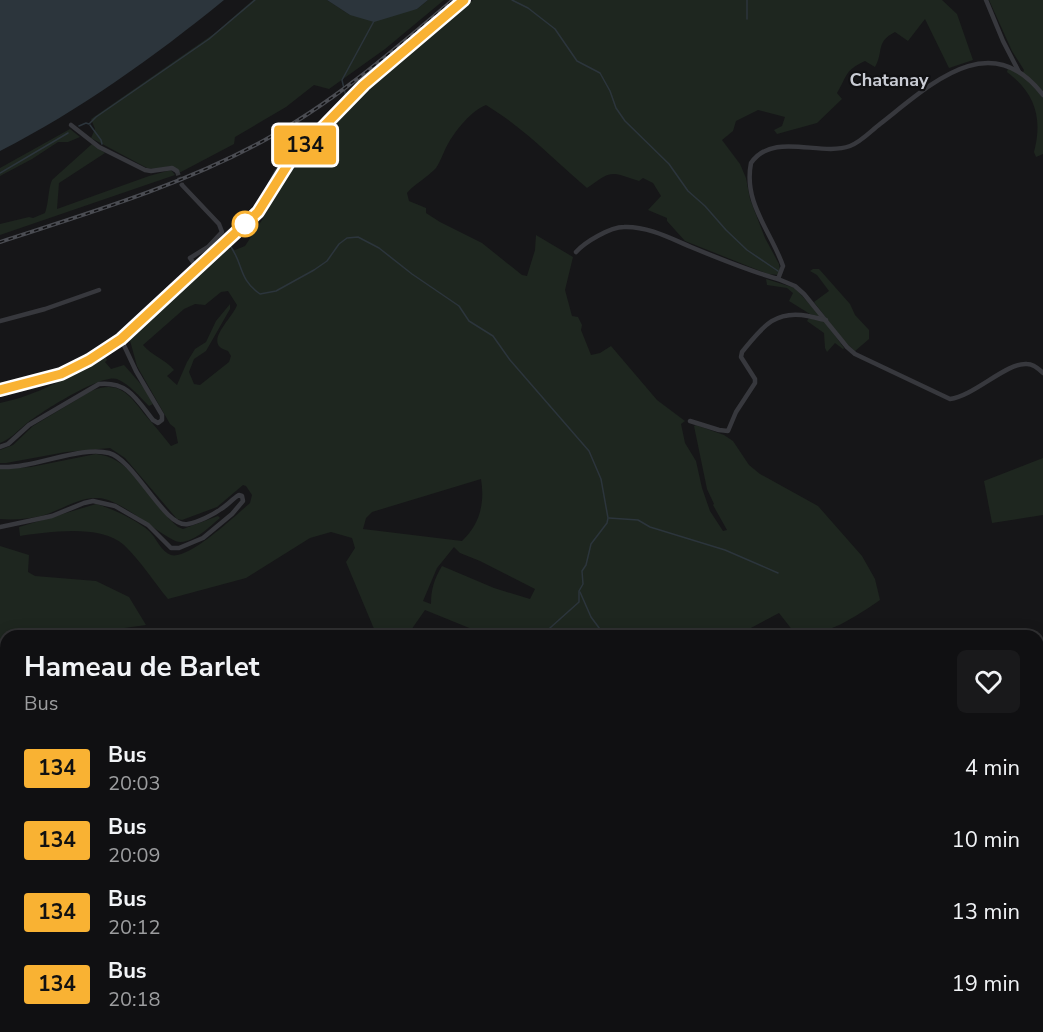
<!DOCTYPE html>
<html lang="fr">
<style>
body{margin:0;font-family:"Nunito Sans",sans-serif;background:#19191b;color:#f1f3f6;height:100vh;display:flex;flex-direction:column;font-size:22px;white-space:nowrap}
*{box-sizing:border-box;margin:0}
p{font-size:20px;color:#9c9d9f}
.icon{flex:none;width:33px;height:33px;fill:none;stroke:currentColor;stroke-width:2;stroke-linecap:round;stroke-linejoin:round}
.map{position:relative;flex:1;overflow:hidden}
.panel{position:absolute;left:0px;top:630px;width:1044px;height:402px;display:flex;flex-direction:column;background:#101012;border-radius:18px 18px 0 0;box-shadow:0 3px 15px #0003,0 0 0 2px #303032}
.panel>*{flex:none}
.badge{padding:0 12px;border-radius:4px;font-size:21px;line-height:39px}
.map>.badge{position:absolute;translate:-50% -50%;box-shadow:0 0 0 3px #fff}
.round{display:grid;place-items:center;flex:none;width:63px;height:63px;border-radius:9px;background:#19191b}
.headline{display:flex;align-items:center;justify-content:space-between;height:102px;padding:0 24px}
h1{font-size:28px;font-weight:700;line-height:45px}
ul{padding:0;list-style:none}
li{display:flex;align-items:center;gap:18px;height:72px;padding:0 24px}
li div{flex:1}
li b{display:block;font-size:22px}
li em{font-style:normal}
li .badge{min-width:66px;font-weight:700;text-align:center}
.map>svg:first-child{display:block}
.green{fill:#1e261f;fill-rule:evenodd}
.water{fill:#2c353c}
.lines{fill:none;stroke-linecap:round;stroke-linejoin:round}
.stream{stroke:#2c353c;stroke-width:1.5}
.street-tunnel{stroke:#333438;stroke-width:4.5;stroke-dasharray:4.5 2;stroke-linecap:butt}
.street{stroke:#37383d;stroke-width:4.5}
.primary{stroke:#53555c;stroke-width:8}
.rail-casing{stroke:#4a4c52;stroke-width:4}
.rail{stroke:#111113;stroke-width:1.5;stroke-dasharray:4.5;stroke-linecap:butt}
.line-casing{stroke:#fff;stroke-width:14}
.line{stroke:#f9b233;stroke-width:9}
.stop-dot{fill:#fff;stroke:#f9b233;stroke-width:3}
.labels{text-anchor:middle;stroke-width:4.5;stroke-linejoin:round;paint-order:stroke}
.neighbourhood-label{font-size:18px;font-weight:bold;fill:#c9ccd4;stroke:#111113}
</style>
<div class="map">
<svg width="1043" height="1032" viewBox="0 0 1043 1032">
<rect width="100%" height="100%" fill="#161618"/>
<g class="green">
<polygon points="253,0 327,0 350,15 417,9 428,0 444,0 385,49 329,89 314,85 286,107 235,137 234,144 179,173 172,166 154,169 147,168 91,138 95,129 91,119 215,33"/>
<path d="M473,0H942L957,14L973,60L949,68L925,19L908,41L895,32C875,42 884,52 875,67L865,61C844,71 848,75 837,93L842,99L817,123L777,134L774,130L782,126L785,117L758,110L736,121L733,131L722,140L740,164L746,178L750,199L765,238L779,264L780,270L778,275L768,274L685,241L667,221V218L648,210L661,196L653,183L643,178L639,181C610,171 612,170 587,188C553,159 524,128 486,105C471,111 457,129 449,142C444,150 441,161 436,168C428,177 413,185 407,193L409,201L426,208V213L440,222L482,243L522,275L527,276L535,250L536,235L573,257L565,290L572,316L578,317L582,325L581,330L591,355L600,353L611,346L657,400L685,421L681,424L685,443L696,461L702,488L710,511L723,531L727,530L713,505L714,504L707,489L694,426L696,425L724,435L733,441L749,465L760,474L818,506L862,556L875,579L880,600C855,617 827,636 797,636L779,613L736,636H489L425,610L409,633L422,636H377L346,562L355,548L352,538L331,532L310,538L246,578L168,599C154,582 140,560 124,545C100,524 50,532 20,536L19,527L96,504C111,508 137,520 149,531C156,537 161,552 171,555C189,560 236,515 250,503L252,495L246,486L243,485L217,507L182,520L177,519L125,458L110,448L66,452L6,463H0V450L13,445L33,426L91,391C120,379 130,396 146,416C155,426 163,436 171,446L178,443L175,428L170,424L137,366L129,337L227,248L235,250L245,246L262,220L288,171L391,66ZM228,291L237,305C233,318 201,344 228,351L231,356L229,362L200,385L194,384L189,372L194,359L206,351L230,309V304L216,321L206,342L195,349L187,362L177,385L167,376L174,370C165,359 152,356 143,345L184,309L195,304L205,305L221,292ZM481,479C485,503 480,524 462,541L363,529L366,518L372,512ZM454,547L460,553L480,561L535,589L530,599L494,588L442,566C434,579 431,590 431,604L423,601L437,568Z"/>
<path d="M989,0H1043V154L1036,157L1034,152C1043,118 1035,93 1007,72L1008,68L1022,75L1024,70L1012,51Z"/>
<polygon points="70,129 80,137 68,142 58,142 32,159 0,176 0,168"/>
<path d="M92,144L105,153L59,183L57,209L149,176L171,170L175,175L0,235V224L29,217L33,218L45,213C49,202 48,189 52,180Z"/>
<polygon points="813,269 819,269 850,304 855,315 869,330 869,339 855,351 843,340 814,302 829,291 817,275 810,271"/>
<polygon points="766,279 795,288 821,317 810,314 789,301 793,293 787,288 767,285"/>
<polygon points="809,318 825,322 844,348 843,349 835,343 827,352 825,348 824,333 807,321"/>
<path d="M105,356L107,360L105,362L111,369L124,365L146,390L153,404L149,406C140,397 129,384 117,379C102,373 39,413 26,424C17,431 11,439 0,443V403C39,395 70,376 105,356Z"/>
<path d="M96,454C135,458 151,505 178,527L183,529L218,516L220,518C209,527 196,541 181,542C169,544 122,498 98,498C78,497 60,511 41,516C28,519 14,520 0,519V469L31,467Z"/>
<polygon points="1043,458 1043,515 992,523 984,481"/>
<polygon points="0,546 29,555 28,572 35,576 96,581 129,597 146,625 103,631 67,632 53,636 6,636 6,662 0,663"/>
<polygon points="6,667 6,704 0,713 0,669"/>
<polygon points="6,948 6,1007 2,1032 0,1032 0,957"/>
<polygon points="67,1026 103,1026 101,1032 60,1032"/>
<polygon points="282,1026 346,1026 344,1032 279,1032"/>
<polygon points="391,1026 848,1026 858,1032 392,1032"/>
</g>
<g class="water">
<path d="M0,0H224C154,57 80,110 0,151Z"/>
<polygon points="327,0 428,0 417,9 374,22 350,15"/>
</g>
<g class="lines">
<g class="stream">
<polyline points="512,0 528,8 555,29 577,61 600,73 610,91 616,108 625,121 669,164 688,191 705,206 726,230 747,250 778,271"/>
<polyline points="747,0 747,19"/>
<polyline points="90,125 101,140 102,144"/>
<polyline points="79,126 86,123 89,124 96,117 209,39 255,0"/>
<polyline points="0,173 68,133"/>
<polyline points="225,239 225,235 258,203 275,171 283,161 346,97 342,80 374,21"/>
<path d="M228,243C244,262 237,278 260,294L276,291L314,270L327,261L339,244L347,238L358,237L379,248L412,274L459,306L469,321L493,336L510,360L589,451L601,479L608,518L607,523L591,544L586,565L582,571L583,584L579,591V602L541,636"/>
<polyline points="609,518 638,520 650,527 725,550 778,573"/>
<polyline points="580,592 591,617 605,636"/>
<polyline points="419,1026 423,1032"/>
<polyline points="842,1026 852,1032"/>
<polyline points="302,1032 304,1026"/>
</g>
<polyline class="street-tunnel" points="177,171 182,185"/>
<g class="street">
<polyline points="986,0 1003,41 1019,72"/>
<polyline points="71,125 99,147 145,170 151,171 172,168 177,171"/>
<polyline points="182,185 219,224 222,232 208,247 190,258 198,269"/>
<path d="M576,252C585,242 610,227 624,227C647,226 670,238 691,247C720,259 749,271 778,279L783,266C771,231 743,203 751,163C773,131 820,157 850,146C861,142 871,131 880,124C929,86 990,25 1043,95"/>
<path d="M778,279L795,286L804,294L847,347L855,354L950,399C974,396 1007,362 1027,364C1033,364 1038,368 1043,373"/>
<polyline points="0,321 45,309 99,290"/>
<path d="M690,421L719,430L728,431L736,412L755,383V379L741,357L742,352C761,329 774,309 808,316C814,317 819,319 826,320"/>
<path d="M0,447L8,444L29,425L99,384C128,381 137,400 153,420L158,423L162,420V415L136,371L121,339"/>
<path d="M0,467C33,469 81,445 109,453C135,460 165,529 188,524C198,522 213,515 221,509C228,505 232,499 239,495L242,496L243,501L232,514L203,538L179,548H171L148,525L115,506L93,501L84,503L52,516L0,527"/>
<polyline points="62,636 88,634 98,636"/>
<polyline points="0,666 6,664"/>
<polyline points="0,716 6,709"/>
<polyline points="0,953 6,943"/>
</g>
<polyline class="primary" points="0,390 61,373 89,360 121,339 258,212 289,161 364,85 465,0"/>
<defs>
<path id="rail" d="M0,242C89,213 180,186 263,141C333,103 393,51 453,0"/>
</defs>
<use href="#rail" class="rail-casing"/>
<use href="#rail" class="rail"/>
</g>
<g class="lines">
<defs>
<polyline id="line" points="0,390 61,374 89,360 121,339 258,212 290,161 364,85 464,0"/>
</defs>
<use href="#line" class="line-casing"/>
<use href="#line" class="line"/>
</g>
<circle class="stop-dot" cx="245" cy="224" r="12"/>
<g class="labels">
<g class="neighbourhood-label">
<text x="889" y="86">Chatanay</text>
</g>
</g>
</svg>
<b class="badge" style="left:305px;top:145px;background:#f9b233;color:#111">134</b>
<section class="panel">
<div class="headline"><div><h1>Hameau de Barlet</h1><p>Bus</p></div><a class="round"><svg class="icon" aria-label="heart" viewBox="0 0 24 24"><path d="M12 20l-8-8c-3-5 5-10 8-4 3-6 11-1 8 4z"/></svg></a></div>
<ul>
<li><span class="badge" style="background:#f9b233;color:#111">134</span><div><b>Bus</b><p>20:03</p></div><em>4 min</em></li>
<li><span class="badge" style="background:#f9b233;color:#111">134</span><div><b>Bus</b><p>20:09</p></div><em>10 min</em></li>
<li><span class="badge" style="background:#f9b233;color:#111">134</span><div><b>Bus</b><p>20:12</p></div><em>13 min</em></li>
<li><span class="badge" style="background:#f9b233;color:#111">134</span><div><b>Bus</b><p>20:18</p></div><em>19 min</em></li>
</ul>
</section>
</div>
